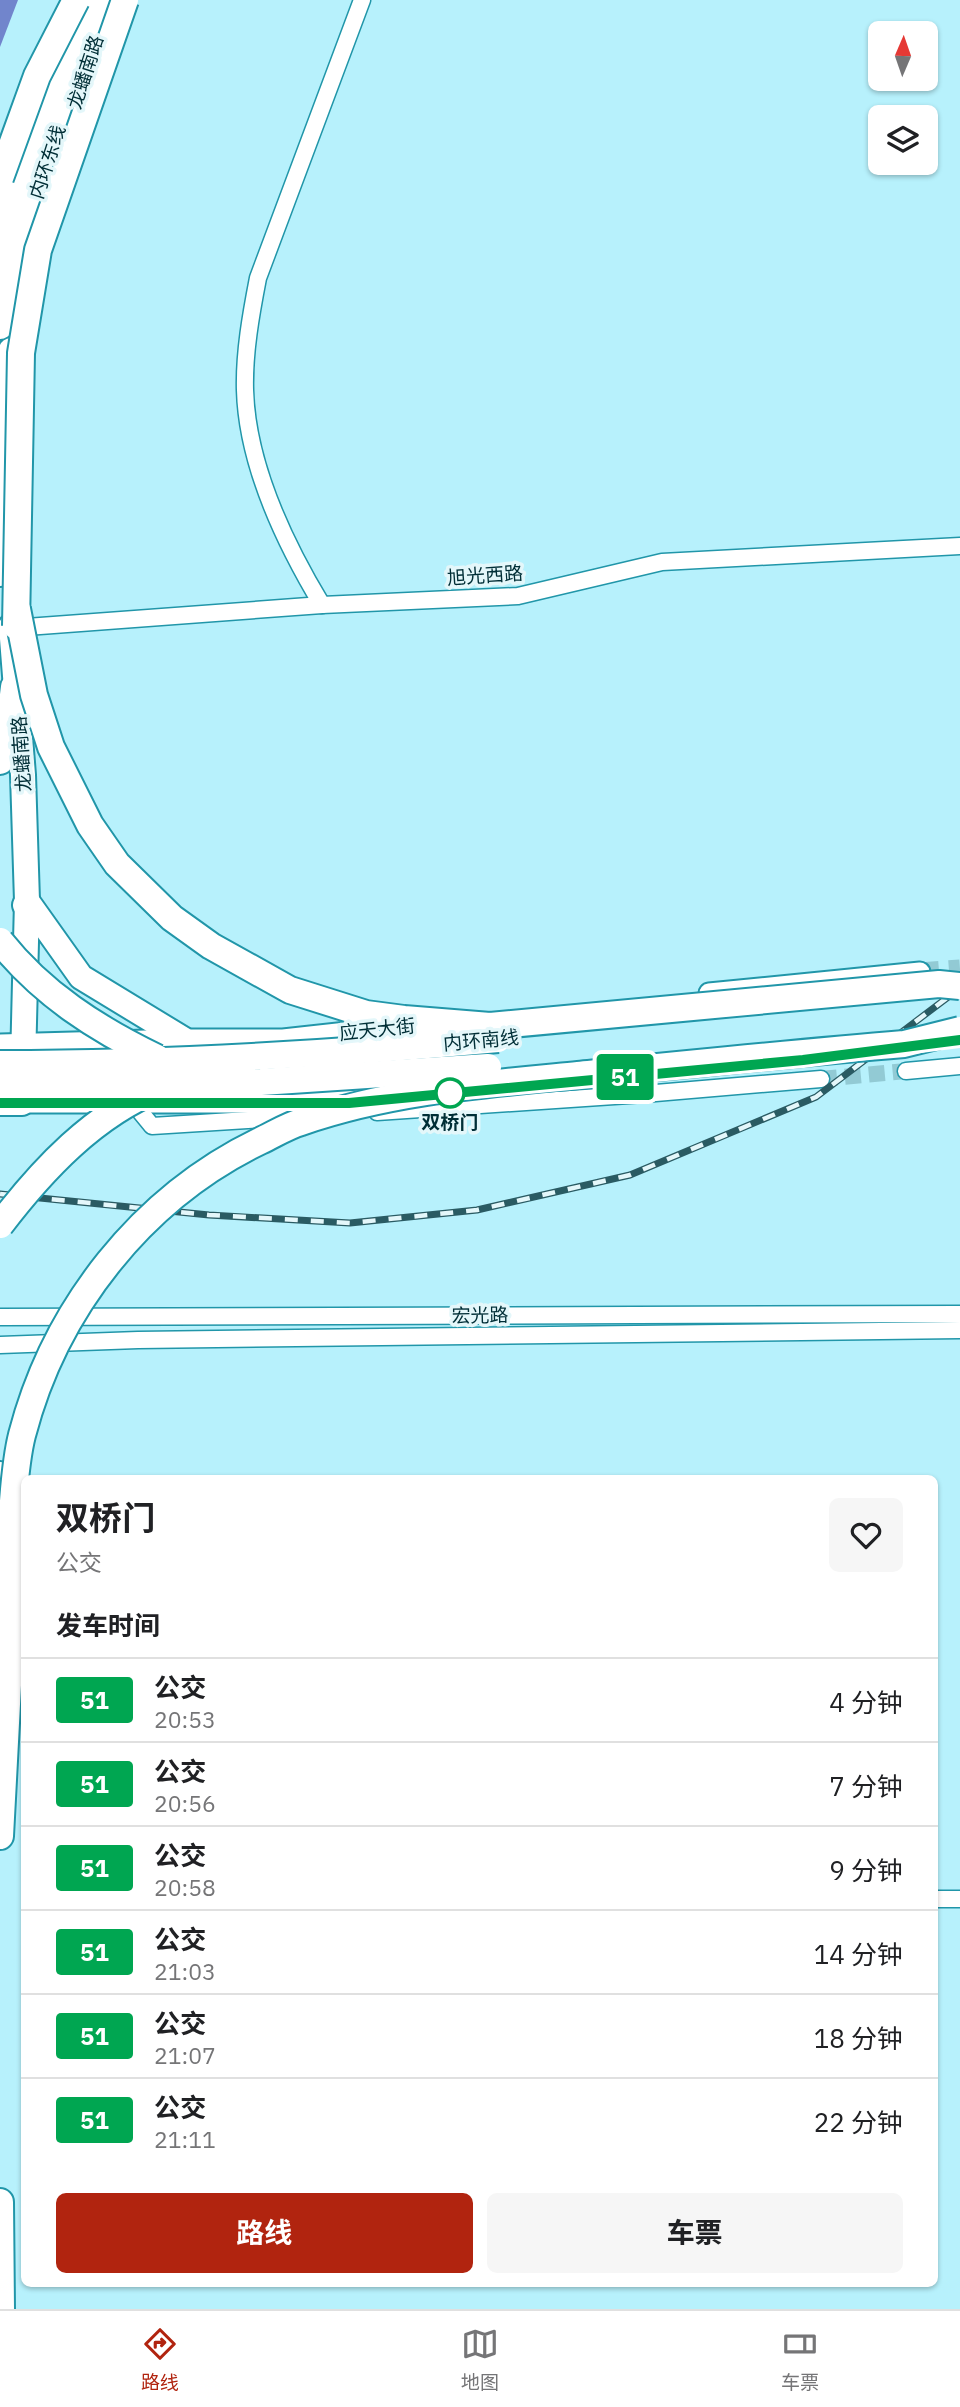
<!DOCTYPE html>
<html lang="zh">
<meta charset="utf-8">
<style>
body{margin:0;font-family:"IBM Plex Sans","Noto Sans SC",sans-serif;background:#f6f6f6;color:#202124;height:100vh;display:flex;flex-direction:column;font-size:26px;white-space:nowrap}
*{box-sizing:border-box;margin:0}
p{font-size:23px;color:#757577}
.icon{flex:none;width:38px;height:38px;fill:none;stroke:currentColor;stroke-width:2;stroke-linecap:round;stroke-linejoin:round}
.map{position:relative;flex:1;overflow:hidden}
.side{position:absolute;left:21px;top:1475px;width:917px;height:812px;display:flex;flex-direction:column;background:#fff;border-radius:10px;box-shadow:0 2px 5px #0004}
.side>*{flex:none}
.badge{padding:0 14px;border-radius:5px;font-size:24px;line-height:46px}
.needle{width:46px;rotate:2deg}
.tools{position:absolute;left:868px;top:21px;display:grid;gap:14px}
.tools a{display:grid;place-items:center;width:70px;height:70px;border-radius:10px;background:#fff;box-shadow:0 2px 5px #0004;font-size:35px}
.map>.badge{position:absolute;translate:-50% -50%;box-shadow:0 0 0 4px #fff}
h2{padding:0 35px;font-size:26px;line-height:63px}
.round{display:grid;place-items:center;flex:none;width:74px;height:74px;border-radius:10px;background:#f6f6f6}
.head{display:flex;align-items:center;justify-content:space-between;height:119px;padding:0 35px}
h1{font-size:33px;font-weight:700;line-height:52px}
.cta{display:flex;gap:14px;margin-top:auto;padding:14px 35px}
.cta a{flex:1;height:80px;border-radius:10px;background:#b1240f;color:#fff;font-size:28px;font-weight:700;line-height:80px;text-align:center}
.cta a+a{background:#f6f6f6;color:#202124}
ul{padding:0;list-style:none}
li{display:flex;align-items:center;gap:21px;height:84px;padding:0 35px;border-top:2px solid #e0e0e0}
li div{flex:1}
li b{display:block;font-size:26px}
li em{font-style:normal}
li .badge{min-width:77px;font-weight:700;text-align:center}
.tabs{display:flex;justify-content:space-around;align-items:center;height:98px;border-top:2px solid #e0e0e0;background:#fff;font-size:19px;color:#757577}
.tabs a{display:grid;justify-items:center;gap:4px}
.tabs .current{color:#b1240f}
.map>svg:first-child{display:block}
.water{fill:#7185cc}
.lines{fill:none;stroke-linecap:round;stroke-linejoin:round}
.minor-tunnel{stroke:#92cad4;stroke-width:16;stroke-dasharray:16 8;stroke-linecap:butt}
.tertiary-tunnel{stroke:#92cad4;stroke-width:19;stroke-dasharray:19 10;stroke-linecap:butt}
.minor-casing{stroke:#2196a9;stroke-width:19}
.tertiary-casing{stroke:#2196a9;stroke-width:23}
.primary-casing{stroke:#2196a9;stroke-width:28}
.trunk-casing{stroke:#2196a9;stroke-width:30}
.minor{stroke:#fff;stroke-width:16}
.tertiary{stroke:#fff;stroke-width:19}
.primary{stroke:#fff;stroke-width:24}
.trunk{stroke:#fff;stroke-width:26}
.rail-casing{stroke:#2a5b63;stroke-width:7}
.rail{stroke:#e4f7fa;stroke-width:4.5;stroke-dasharray:13;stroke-linecap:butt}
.trunk-bridge-casing{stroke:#2196a9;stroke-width:30;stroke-linecap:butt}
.trunk-bridge{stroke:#fff;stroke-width:26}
.line-casing{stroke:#fff;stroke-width:16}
.line{stroke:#00a651;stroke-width:10}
.stop-dot{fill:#fff;stroke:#00a651;stroke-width:3.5}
.labels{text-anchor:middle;stroke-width:7;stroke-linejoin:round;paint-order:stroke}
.street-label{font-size:19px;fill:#002e36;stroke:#e4f7fa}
.stop-label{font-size:19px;font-weight:bold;fill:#002e36;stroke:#e4f7fa}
</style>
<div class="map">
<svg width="960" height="2309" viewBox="0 0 960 2309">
<rect width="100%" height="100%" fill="#b7f1fc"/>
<polygon class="water" points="0,0 18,0 0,47"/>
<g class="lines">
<polyline class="minor-tunnel" points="821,1079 906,1071"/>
<polyline class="tertiary-tunnel" points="920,972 960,969"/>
<defs>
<g id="minor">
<path d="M322,605C284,542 247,464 245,390C244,353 251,314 258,278L362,0"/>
<polyline points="13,628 322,605 518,596 662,562 960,546"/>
<polyline points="906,1071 960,1066"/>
<polyline points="134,1104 152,1126 295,1117"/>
<polyline points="377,1112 644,1094 821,1079"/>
<polyline points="0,1317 960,1314"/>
<polyline points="0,1345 138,1340 960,1330"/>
<polyline points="934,1899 960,1899"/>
</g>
<g id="tertiary">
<polyline points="709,993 920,972"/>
<polyline points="0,1044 183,1039 283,1039 401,1026"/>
<polyline points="22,1103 329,1103"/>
</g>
<g id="primary">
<polyline points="0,203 14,158"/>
<polyline points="6,506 7,384 11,350"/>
<polyline points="25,905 27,901 81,977 183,1039"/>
<polyline points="0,1103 22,1103 27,901 23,775 11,626"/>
</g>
<g id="trunk">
<polyline points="0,251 68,32"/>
<polyline points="0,326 10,275 101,0"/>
<polyline points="0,573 5,487"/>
<polyline points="0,761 8,736 14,687"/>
<polyline points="313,1094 392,1091"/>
<polyline points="0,1475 10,1532 8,1685 0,1836"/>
<polyline points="0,2202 1,2309"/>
</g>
</defs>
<use href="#minor" class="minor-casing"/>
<use href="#tertiary" class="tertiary-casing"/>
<use href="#primary" class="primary-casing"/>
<use href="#trunk" class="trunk-casing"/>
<use href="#minor" class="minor"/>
<use href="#tertiary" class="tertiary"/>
<use href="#primary" class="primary"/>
<use href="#trunk" class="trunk"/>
<defs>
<polyline id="rail" points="0,1194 209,1215 350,1223 477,1210 630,1175 816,1097 960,988"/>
</defs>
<use href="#rail" class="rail-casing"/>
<use href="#rail" class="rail"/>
<defs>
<g id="trunk-bridge">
<polyline points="0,178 37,76 76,0"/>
<polyline points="17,609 34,695 51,747 90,825 117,864 172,918 211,946 290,990 366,1014 404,1019 490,1026 939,984 960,986"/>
<polyline points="16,626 21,353 38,250 125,0"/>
<path d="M0,941C42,994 97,1029 157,1058"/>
<path d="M0,1064C166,1064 333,1054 498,1039"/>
<polyline points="0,1088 261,1082 488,1067"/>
<path d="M0,1225C42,1170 94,1114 160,1088"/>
<path d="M10,1532C14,1501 14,1466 22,1435C55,1308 142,1198 260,1141C273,1135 287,1126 301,1122C390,1091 485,1084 578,1075C687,1064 795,1053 904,1044L960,1030"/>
</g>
</defs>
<use href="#trunk-bridge" class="trunk-bridge-casing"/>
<use href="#trunk-bridge" class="trunk-bridge"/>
</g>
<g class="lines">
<defs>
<polyline id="line" points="0,1103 349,1103 803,1060 960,1040"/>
</defs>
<use href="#line" class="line-casing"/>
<use href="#line" class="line"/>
</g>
<circle class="stop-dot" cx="450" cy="1093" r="14"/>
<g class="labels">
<g class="street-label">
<text transform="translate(85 72) rotate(-72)" y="7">龙蟠南路</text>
<text transform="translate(47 162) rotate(-72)" y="7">内环东线</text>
<text transform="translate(485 575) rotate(-4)" y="7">旭光西路</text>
<text transform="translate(21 754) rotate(-94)" y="7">龙蟠南路</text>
<text transform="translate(377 1029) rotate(-6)" y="7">应天大街</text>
<text transform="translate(481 1040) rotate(-5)" y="7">内环南线</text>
<text transform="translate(480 1315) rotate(-1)" y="7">宏光路</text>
</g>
<g class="stop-label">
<text x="450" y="1129">双桥门</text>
</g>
</g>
</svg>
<div class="tools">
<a><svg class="needle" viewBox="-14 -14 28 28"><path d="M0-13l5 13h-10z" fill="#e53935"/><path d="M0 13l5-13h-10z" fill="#757577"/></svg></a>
<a><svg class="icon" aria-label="layers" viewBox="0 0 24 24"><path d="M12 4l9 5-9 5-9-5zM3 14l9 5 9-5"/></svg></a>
</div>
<b class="badge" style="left:625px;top:1077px;background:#00a651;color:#fff">51</b>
<section class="side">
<div class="head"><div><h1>双桥门</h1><p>公交</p></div><a class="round"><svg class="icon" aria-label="heart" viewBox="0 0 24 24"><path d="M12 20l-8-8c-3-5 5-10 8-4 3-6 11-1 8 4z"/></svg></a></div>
<h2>发车时间</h2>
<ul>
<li><span class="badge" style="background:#00a651;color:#fff">51</span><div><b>公交</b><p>20:53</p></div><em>4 分钟</em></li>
<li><span class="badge" style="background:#00a651;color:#fff">51</span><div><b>公交</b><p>20:56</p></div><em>7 分钟</em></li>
<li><span class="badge" style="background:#00a651;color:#fff">51</span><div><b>公交</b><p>20:58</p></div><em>9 分钟</em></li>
<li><span class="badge" style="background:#00a651;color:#fff">51</span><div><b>公交</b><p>21:03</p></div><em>14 分钟</em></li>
<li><span class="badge" style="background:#00a651;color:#fff">51</span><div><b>公交</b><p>21:07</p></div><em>18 分钟</em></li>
<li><span class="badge" style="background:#00a651;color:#fff">51</span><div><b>公交</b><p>21:11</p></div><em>22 分钟</em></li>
</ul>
<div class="cta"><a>路线</a><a>车票</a></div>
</section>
</div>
<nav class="tabs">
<a class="current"><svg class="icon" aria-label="directions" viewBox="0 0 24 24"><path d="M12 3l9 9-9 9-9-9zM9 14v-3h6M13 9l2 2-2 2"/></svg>路线</a>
<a><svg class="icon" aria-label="map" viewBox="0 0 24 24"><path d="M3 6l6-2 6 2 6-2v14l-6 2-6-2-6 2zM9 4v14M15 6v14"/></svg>地图</a>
<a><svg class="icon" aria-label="tickets" viewBox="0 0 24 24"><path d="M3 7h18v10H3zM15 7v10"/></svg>车票</a>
</nav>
